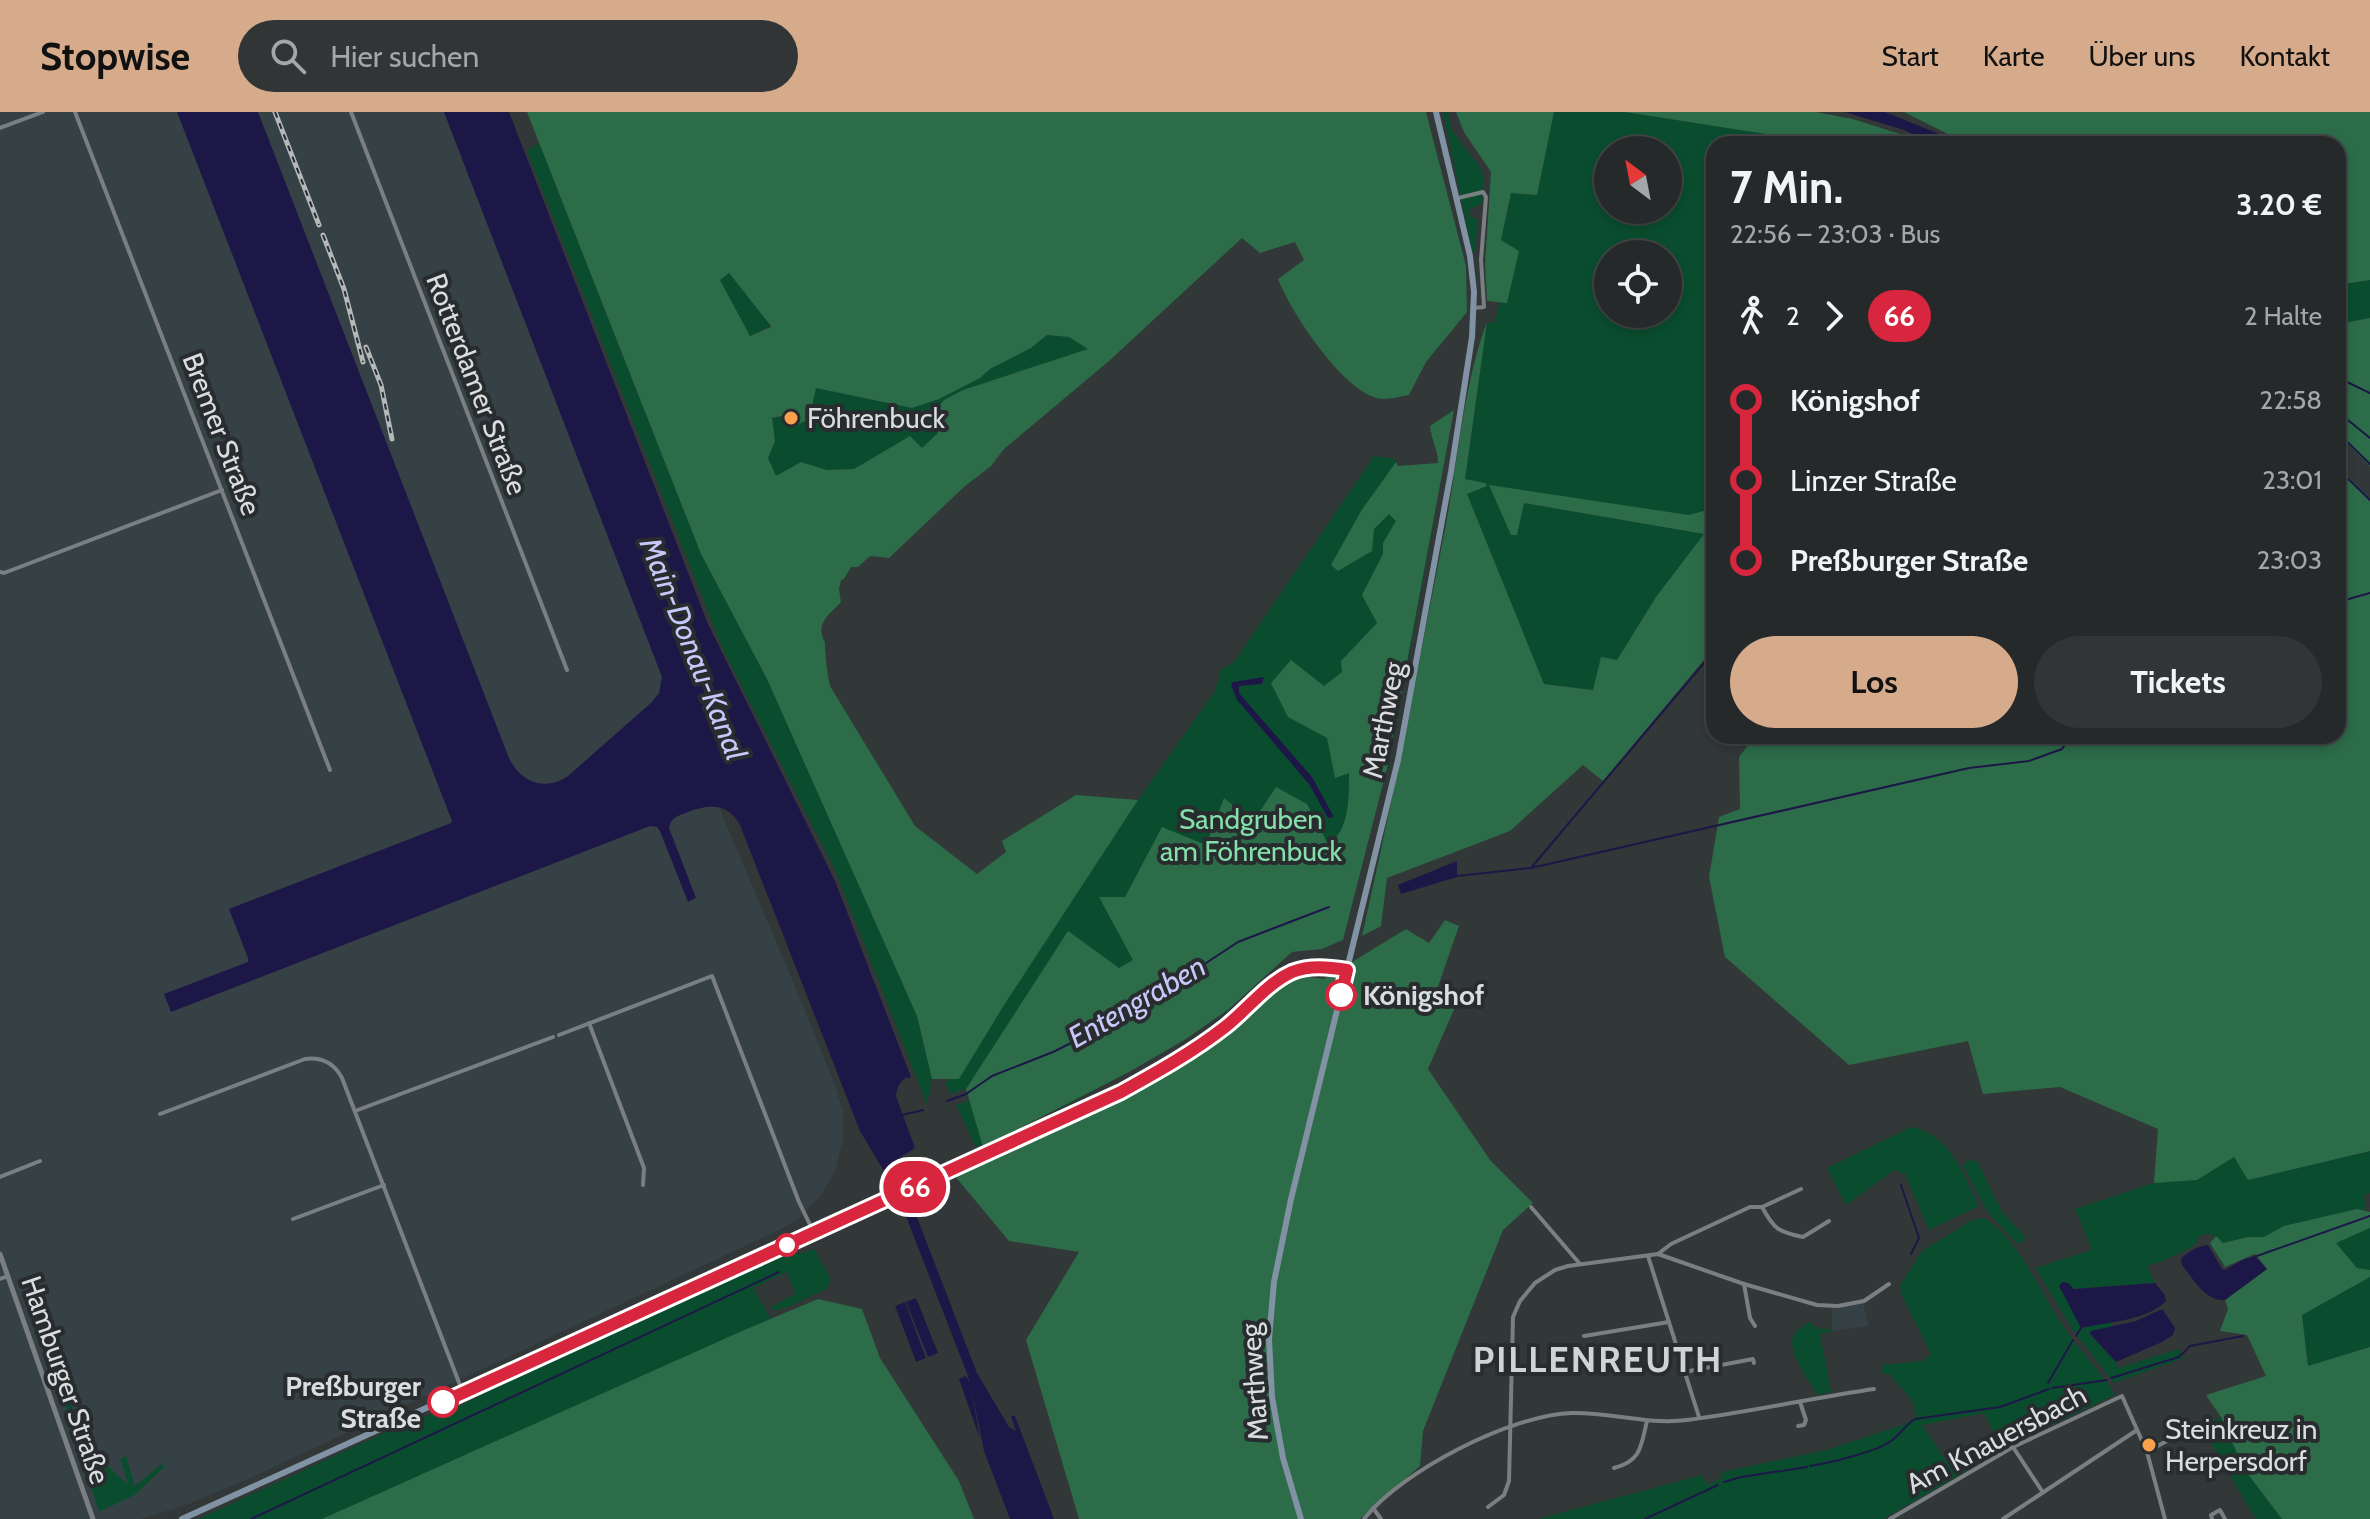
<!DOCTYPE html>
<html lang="de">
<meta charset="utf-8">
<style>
body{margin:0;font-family:Cabin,sans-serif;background:#323536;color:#f1f3f6;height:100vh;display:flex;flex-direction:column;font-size:30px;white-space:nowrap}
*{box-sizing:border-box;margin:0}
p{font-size:26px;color:#a4a6a8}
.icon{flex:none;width:44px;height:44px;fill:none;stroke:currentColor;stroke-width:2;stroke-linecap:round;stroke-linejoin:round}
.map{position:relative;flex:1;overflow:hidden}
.drawer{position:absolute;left:1706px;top:24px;width:640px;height:608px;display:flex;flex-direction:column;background:#26292a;border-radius:24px;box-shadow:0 4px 12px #0003,0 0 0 2px #424547}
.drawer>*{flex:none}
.badge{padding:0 16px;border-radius:26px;font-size:28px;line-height:52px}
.needle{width:52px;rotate:328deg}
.controls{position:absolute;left:1594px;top:24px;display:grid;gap:16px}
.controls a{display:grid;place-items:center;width:88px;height:88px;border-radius:50%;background:#26292a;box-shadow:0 4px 12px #0003,0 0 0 2px #424547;font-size:40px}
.map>.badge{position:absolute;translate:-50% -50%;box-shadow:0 0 0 4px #fff}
.legs{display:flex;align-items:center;gap:12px;height:88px;padding:0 24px;font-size:26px}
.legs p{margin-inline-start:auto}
.headline{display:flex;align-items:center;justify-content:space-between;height:136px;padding:0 24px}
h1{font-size:44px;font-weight:700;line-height:60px}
.action{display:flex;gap:16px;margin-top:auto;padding:16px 24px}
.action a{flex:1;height:92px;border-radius:48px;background:#d6ab8b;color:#111;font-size:32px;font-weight:700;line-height:92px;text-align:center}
.action a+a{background:#323536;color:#f1f3f6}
ul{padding:0 24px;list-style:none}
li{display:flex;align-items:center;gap:28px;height:80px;font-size:30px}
li i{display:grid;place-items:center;width:12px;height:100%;margin:0 10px;background:currentColor}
li i::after{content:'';width:20px;height:20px;margin:-10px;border:6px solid;border-radius:50%;background:#26292a}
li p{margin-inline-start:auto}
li:first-child i{background:linear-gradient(#0000 50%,currentColor 0)}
li:last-child i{background:linear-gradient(currentColor 50%,#0000 0)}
header{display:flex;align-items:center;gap:48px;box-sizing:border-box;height:112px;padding:0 40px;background:#d6ab8b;color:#111}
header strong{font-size:38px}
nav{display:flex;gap:44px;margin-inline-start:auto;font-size:28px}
.search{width:560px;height:72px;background:#323536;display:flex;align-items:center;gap:20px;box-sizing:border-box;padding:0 28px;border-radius:44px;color:#a4a6a8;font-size:30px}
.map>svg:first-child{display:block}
.built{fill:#364145}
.green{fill:#0a4d2e;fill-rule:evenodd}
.forest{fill:#2c6c49;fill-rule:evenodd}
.water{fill:#1d1748}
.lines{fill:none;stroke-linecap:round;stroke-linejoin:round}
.stream{stroke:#1d1748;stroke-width:2}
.minor{stroke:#7a7f81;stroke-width:4}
.tertiary{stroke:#7a7f81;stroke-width:5}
.secondary{stroke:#8092a3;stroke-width:6}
.rail-casing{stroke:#b5b8b9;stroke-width:5}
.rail{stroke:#282c2e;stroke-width:2;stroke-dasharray:6;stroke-linecap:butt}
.line-1-casing{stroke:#fff;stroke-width:18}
.line-1{stroke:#d7263d;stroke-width:12}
.poi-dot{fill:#f8a04b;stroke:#282c2e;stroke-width:3}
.stop-1-dot{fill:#fff;stroke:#d7263d;stroke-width:4}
.labels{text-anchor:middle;stroke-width:8;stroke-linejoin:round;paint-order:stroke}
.street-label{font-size:28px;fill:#daddde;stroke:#282c2e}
.poi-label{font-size:28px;fill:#daddde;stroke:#282c2e;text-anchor:start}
.park-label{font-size:28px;fill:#84dfa9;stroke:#282c2e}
.stop-label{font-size:28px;font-weight:bold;fill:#daddde;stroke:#282c2e;text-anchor:start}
.water-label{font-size:30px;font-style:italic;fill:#c7c8fa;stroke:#282c2e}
.district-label{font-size:36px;font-weight:bold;letter-spacing:2px;fill:#ced3d5;stroke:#282c2e}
</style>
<header>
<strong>Stopwise</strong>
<div class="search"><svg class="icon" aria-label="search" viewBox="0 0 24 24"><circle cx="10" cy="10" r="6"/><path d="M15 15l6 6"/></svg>Hier suchen</div>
<nav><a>Start</a><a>Karte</a><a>Über uns</a><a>Kontakt</a></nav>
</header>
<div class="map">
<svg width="2370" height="1407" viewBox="0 0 2370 1407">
<rect width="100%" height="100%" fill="#323738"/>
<g class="built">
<polygon points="0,0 444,0 659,554 791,865 835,973 843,1000 843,1028 835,1059 820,1084 797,1108 779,1118 248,1367 189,1392 141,1407 0,1407"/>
<polygon points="1863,1191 1869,1214 1832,1219 1832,1196"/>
</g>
<g class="green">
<polygon points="1443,0 1448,0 1452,19 1480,55 1484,68 1482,92 1470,97 1470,105 1478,107 1475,140 1472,139"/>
<path d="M1554,0H1625L1793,26L1792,32H1714V396L1689,403L1490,374L1517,423L1523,391L1704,422L1656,485L1617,548L1594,578L1544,572L1467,382L1486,374L1465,368L1487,210L1495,211L1500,189L1506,190L1501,128L1511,81L1537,83ZM1608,38H1668V98H1608ZM1608,142H1668V202H1608Z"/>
<polygon points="539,31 701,442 767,567 917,904 932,967 927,993 837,762 722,535 527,39"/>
<polygon points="729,161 771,214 750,224 719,167"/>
<polygon points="2370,168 2370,206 2338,212 2338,173"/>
<polygon points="1047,223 1069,225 1089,237 963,278 944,288 939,321 922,337 909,325 854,357 827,358 801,350 776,365 768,346 775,329 772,306 786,303 816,276 912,296 979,266 990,257 1031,236"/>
<polygon points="1374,344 1395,347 1396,350 1384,368 1436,397 1388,658 1383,659 1298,829 1145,949 1072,990 976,1035 956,993 974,987 969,976 951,982 945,971 967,946 1138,688 1215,579 1221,558 1234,550"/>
<path d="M1911,1015C1948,1020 1965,1065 1979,1094L1929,1118L1905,1062L1894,1058L1846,1093L1827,1056Z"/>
<path d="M2370,1039V1081L2364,1084L2366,1098L2357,1097L2284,1114L2264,1125H2248L2223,1131L2208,1121L2198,1125L2196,1132C2181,1141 2165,1149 2147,1154L2155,1171L2073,1177L2081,1216L2111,1209L2112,1216L2091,1219L2090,1222L2116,1250L2118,1256L2179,1237L2184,1246L2114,1271L2074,1220L2035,1156L2092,1138L2075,1097L2154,1071L2197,1068L2234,1045L2248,1068Z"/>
<polygon points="1968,1048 1977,1049 2002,1100 2025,1124 2024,1129 2017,1132 1986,1098 1963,1053"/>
<path d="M1982,1106C2012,1116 2045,1187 2063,1214C2077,1235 2094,1253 2109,1273L2115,1283L2013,1332L1883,1407H1538L1702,1363L1707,1373L1722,1366V1360L1826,1338L1905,1312L1916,1305L1912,1288L1889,1262H1883L1881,1253L1923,1249L1931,1242L1903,1186L1900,1174L1922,1139L1972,1108ZM1984,1301L2001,1335L1954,1360L1922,1313Z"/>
<polygon points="2370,1116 2370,1158 2357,1156 2335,1131"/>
<path d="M794,1134L799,1142L814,1137L830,1165L828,1176L788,1195L773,1199L771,1195L795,1182L787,1160L753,1176L771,1207L322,1407H198L382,1322L453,1293L457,1295C491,1279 521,1261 555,1246L560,1241Z"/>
<polygon points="2370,1165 2370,1235 2308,1254 2302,1203"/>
<path d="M1809,1210L1819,1217H1831V1219L1820,1222L1831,1280L1818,1283C1810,1272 1785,1236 1794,1222C1797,1218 1805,1213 1809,1210Z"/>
<polygon points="70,1291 93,1343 108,1343 109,1347 104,1351 129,1373 120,1347 126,1344 135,1374 163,1351 163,1356 136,1382 99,1400 65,1293"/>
<polygon points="2221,1305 2244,1357 2282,1407 2257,1407 2250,1398 2201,1313"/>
</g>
<g class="forest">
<path d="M527,0H1426L1466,154L1467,200L1426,250L1409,283C1401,284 1392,287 1384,287C1347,287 1290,199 1278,167L1304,148L1295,130L1260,141L1242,126L1109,249L1004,337L991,354L964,375L889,446L870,444L858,455H851L844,467L841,468L839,477L841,490C833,499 818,509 822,523C825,535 825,523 825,535C826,549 827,560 830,574L915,714L977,762L1006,740L1002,729L1076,683L1138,688L1004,893L959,967H932L917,904L767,567L701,442ZM729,161L771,214V215L750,224L720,168ZM1047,223L1069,225L1088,237L963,278L944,288L933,301L938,321L922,336L910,324L854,357L827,358L801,350L776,364L768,346L775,329L772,306L786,303L795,314L809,307L816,276L912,296L939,287L980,266L990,257L1031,236Z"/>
<polygon points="1456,0 1554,0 1537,83 1511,81 1501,128 1519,139 1507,191 1487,189 1485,152 1491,60 1464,20"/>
<polygon points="1625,0 1816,0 1853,7 1903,23 1923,32 1792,32 1792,26"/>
<polygon points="1904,0 2370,0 2370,168 2338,173 2338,32 1968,32"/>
<polygon points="2370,206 2370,354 2338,323 2338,212"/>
<path d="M1487,210L1465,367L1485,371L1487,374L1467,382L1544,572L1593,578L1601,545L1617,548L1656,485L1704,422L1524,391L1517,423H1511L1489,373L1689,403L1714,396V580L1712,583L1706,569L1704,548L1603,669L1583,653L1510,719L1387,766L1381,814L1362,824C1393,687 1419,550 1446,412C1458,347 1464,271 1487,210Z"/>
<path d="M1454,298L1388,652L1343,828L1322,837L1292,840L1229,897L1186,927L1129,960L983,1035L966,977L1068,819L1119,856L1133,848L1099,785H1125L1162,715L1206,733L1224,686L1253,710L1276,675L1307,692L1328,732C1350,720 1349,682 1349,661L1335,666L1327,626L1288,605L1271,571L1291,548L1324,574L1342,560L1341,549L1377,511L1362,483L1383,442V431L1396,409L1389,402L1374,417L1372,439L1338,459L1331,453L1361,399L1396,350L1398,354L1438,351C1438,337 1431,327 1430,314Z"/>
<polygon points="2338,355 2370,386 2370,1039 2248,1068 2234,1045 2197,1068 2154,1071 2158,1017 2060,975 1983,982 1968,929 1849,953 1725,845 1709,765 1719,705 1740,697 1739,645 1755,624 2338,624"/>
<polygon points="1445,808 1459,814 1434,886 1455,895 1428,957 1490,1048 1533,1091 1503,1118 1423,1319 1420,1354 1360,1407 1079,1407 1026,1228 1079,1140 1009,1129 954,1063 1157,967 1212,930 1282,873 1302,864 1324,867 1406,817 1429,831"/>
<polygon points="2357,1097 2370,1100 2370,1116 2336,1131 2357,1156 2370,1158 2370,1165 2302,1203 2308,1254 2370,1235 2370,1407 2282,1407 2244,1357 2221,1305 2206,1283 2266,1264 2247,1223 2220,1219 2228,1197 2225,1188 2267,1157 2255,1142 2225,1155 2210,1131 2216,1124 2223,1131 2248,1125 2264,1125 2284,1114"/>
<polygon points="818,1187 862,1197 880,1246 959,1369 974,1407 322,1407 742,1219"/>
</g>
<g class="water">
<path d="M177,0H258L509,646C520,670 545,680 568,664L652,590L659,581L662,565L444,0H509L708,512L835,769L911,965L908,967L907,965C899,970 897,976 896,984L915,1036L899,1046L906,1077L977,1261L1009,1315L1016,1319L1011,1304H1015L1054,1407H1010L984,1339L971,1275L980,1327L959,1267L966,1264L970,1271L968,1264L897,1081L860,1019L740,713C728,691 709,692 688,700C678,704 671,705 669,716L696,786L688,790L660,719L657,715L650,714L171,900L164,882L248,850V846L229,797L451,711L452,709Z"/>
<polygon points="1845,0 1885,0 1944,24 1957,32 1935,32 1904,18"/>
<polygon points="1264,565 1262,572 1239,574 1239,581 1312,665 1334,705 1328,706 1309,672 1237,588 1231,573 1233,570"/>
<polygon points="1457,749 1457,765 1401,782 1398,773"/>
<path d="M2208,1133L2222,1157L2225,1158L2242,1148L2255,1144L2267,1157L2225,1188C2206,1190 2193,1167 2182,1153L2181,1147C2187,1140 2198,1134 2208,1133Z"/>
<path d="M2062,1170L2068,1171L2074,1177L2155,1171L2165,1183L2166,1189C2146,1209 2108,1210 2081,1216L2059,1174Z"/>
<polygon points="916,1186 938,1241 928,1245 906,1190"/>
<polygon points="905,1190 926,1246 916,1250 895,1194"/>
<polygon points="2160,1198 2163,1198 2175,1216 2173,1223 2162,1230 2116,1250 2090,1222 2091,1219 2136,1209"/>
</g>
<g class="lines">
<g class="stream">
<polyline points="2338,265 2340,266"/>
<polyline points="2347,270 2370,281"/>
<polyline points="2338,300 2370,326"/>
<polyline points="2338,321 2370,352"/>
<polyline points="2338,357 2370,388"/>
<polyline points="2338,490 2370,481"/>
<polyline points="1531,756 1969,656 2029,649 2062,637 2071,624"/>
<polyline points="1457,764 1531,756 1714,539"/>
<polyline points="947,989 966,982 992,964 1053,940 1127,903 1238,830 1329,795"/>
<polyline points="902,1003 923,998"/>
<polyline points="1901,1073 1919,1126 1911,1142"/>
<polyline points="2254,1145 2370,1104"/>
<polyline points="2076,1224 2081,1216"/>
<polyline points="2111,1266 2179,1245 2190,1234 2243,1224"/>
<polyline points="2048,1271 2073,1228"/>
<polyline points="2052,1276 2107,1268"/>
<path d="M1810,1354C1829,1351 1876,1340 1891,1329C1900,1323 1905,1313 1915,1307L2000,1295L2049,1277"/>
<polyline points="1724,1370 1741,1365 1807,1355"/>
<polyline points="251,1407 779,1160"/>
<polyline points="1645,1407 1718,1373"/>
</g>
<g class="minor">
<polyline points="75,0 330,658"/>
<polyline points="351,0 567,558"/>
<polyline points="0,16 43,0"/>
<polyline points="1458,86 1483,80 1486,85 1481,148 1484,195 1474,196"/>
<polyline points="0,460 4,461 222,378"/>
<polyline points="589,911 644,1056 643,1073"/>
<polyline points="559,923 712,864 799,1090 814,1121"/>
<polyline points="355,999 553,925"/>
<path d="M160,1002L305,947C321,945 334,951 342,966L463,1281"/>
<polyline points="0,1065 40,1049"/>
<polyline points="1531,1095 1580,1152"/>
<path d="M1762,1095C1774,1117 1778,1120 1803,1125L1829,1109"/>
<polyline points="293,1107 384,1073"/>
<polyline points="1658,1142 1671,1132 1750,1095 1762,1095 1801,1077"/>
<polyline points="1648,1144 1699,1305"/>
<polyline points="0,1167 8,1164"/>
<polyline points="1744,1172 1750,1206 1755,1214"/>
<polyline points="1584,1224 1669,1210"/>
<polyline points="1684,1260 1753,1247 1754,1251"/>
<polyline points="1798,1314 1804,1313 1806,1308 1800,1290"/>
<polyline points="2013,1335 2042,1379"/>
<polyline points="2147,1340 2179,1322"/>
<path d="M1614,1356C1642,1349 1641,1333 1647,1309"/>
<polyline points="1488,1395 1504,1383 1509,1369 1513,1205 1520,1189 1535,1171 1555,1158 1568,1154 1658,1142 1744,1172 1817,1193 1838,1194 1864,1189 1889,1172"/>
<polyline points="1373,1396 1381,1407"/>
<path d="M1364,1407C1402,1359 1510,1303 1572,1301C1610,1300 1647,1313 1687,1308C1750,1300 1812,1286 1874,1277"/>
<polyline points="1890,1407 2013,1335 2122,1284 2147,1340 2165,1407"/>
<polyline points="2003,1407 2137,1318"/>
<polyline points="2212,1407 2211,1403 2220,1398 2225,1407"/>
</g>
<polyline class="tertiary" points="0,1142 93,1407"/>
<g class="secondary">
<path d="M182,1407L1121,980L1167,954L1208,928L1277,869C1300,854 1321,854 1347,858"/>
<polyline points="1301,1407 1283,1346 1272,1285 1269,1227 1274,1170 1291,1087 1398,648 1451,360 1472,225 1474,180 1470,144 1436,0"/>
</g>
<defs>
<g id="rail">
<polyline points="275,0 319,113"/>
<polyline points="323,123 344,177 363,250"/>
<polyline points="366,235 381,273 392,327"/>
</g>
</defs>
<use href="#rail" class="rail-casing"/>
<use href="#rail" class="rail"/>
</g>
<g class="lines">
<defs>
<path id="line-1" d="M443,1290L1121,980C1157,960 1193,940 1225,915C1248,897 1266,872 1292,860C1310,853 1328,855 1347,858L1341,883"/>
</defs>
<use href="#line-1" class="line-1-casing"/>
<use href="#line-1" class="line-1"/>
</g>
<g class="poi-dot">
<circle cx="791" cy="306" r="8"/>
<circle cx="2149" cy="1333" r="8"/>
</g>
<g class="stop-1-dot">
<circle cx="1341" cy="883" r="14"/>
<circle cx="787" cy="1133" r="10"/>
<circle cx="443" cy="1290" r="14"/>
</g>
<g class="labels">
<g class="street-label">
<text transform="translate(477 272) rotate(69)" y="10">Rotterdamer Straße</text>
<text transform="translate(222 322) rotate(69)" y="10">Bremer Straße</text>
<text transform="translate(1383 608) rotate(-79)" y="10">Marthweg</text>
<text transform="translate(66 1268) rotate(71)" y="10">Hamburger Straße</text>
<text transform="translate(1254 1270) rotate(-94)" y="10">Marthweg</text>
<text transform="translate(1996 1327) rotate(-28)" y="10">Am Knauersbach</text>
</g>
<g class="poi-label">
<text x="807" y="316">Föhrenbuck</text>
<text x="2165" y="1327">Steinkreuz in<tspan x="2165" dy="32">Herpersdorf</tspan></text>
</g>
<g class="park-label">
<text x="1251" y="717">Sandgruben<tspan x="1251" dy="32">am Föhrenbuck</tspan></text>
</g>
<g class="stop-label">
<text x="1363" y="893">Königshof</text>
<text x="421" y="1284" text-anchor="end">Preßburger<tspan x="421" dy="32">Straße</tspan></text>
</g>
<g class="water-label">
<text transform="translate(693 537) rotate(68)" y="10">Main-Donau-Kanal</text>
<text transform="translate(1137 890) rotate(-30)" y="10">Entengraben</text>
</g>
<g class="district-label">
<text x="1598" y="1260">PILLENREUTH</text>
</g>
</g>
</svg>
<div class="controls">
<a><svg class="needle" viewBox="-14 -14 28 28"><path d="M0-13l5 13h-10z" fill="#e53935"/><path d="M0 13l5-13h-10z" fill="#a4a6a8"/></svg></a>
<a><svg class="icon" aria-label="locate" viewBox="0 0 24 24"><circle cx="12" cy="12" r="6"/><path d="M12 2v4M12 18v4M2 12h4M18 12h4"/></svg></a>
</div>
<b class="badge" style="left:915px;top:1075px;background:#d7263d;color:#fff">66</b>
<section class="drawer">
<div class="headline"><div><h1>7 Min.</h1><p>22:56 – 23:03 · Bus</p></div><b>3.20 €</b></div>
<div class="legs"><svg class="icon" aria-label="walk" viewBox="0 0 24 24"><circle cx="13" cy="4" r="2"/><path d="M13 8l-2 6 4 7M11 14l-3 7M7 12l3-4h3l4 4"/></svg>2<svg class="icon" aria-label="forward" viewBox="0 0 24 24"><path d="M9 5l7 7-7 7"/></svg><b class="badge" style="background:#d7263d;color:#fff">66</b><p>2 Halte</p></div>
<ul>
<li><i style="color:#d7263d"></i><b>Königshof</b><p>22:58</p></li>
<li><i style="color:#d7263d"></i><span>Linzer Straße</span><p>23:01</p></li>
<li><i style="color:#d7263d"></i><b>Preßburger Straße</b><p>23:03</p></li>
</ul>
<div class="action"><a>Los</a><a>Tickets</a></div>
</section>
</div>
